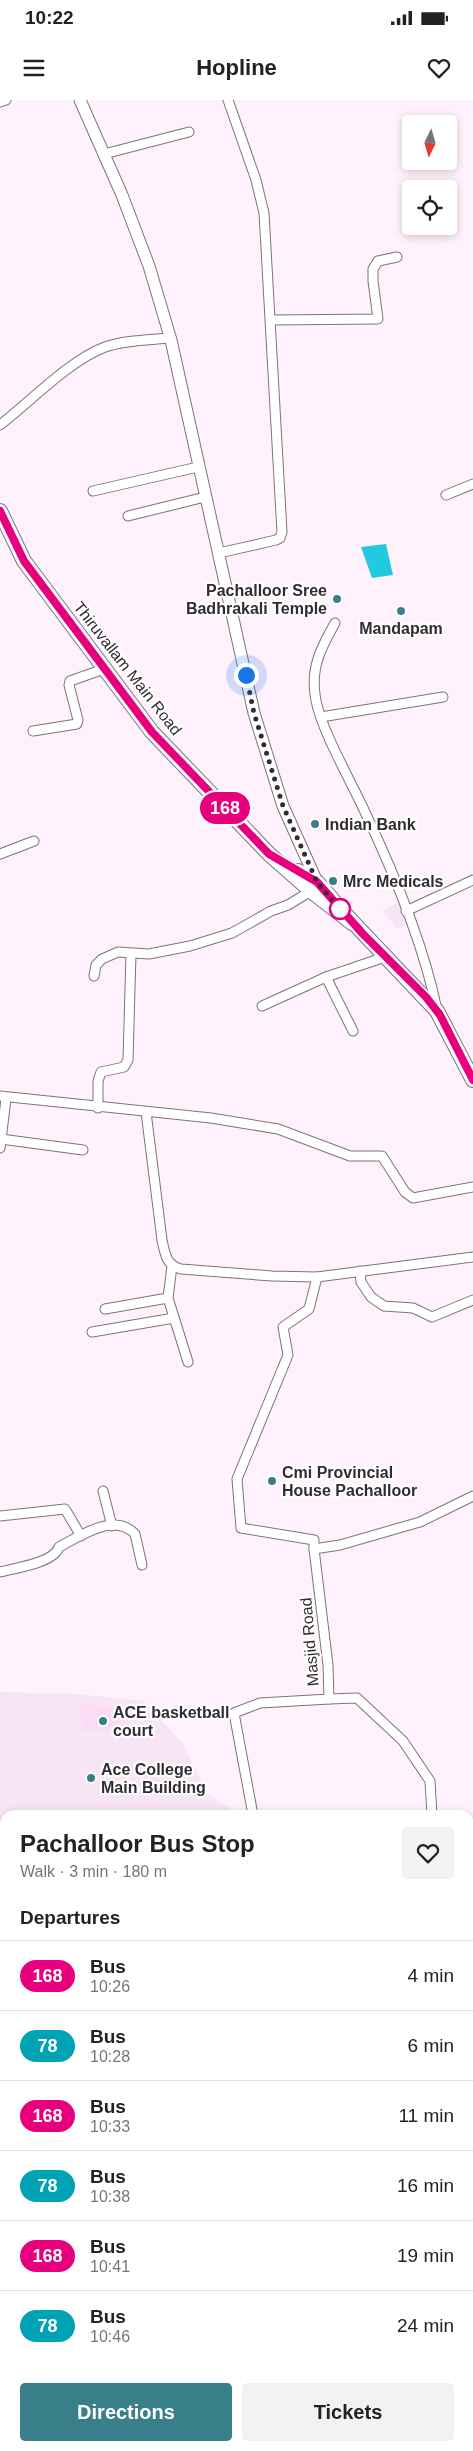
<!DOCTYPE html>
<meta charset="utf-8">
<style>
body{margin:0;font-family:Arial,sans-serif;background:#f2f2f2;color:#222;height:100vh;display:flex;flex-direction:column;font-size:19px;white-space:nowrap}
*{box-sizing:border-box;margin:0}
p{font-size:16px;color:#767676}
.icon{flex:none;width:28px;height:28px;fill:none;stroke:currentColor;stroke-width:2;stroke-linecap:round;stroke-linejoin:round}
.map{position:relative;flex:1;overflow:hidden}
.drawer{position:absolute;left:0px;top:1710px;width:474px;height:641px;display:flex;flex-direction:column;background:#fff;border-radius:15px 15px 0 0;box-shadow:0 2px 8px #0003}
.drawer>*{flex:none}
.badge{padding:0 10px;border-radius:16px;font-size:18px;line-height:32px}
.needle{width:32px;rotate:185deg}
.tools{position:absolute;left:402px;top:15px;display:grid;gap:10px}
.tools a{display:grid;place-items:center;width:55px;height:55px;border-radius:5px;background:#fff;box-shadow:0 2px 8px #0003;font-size:25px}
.you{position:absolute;width:25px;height:25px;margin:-12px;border:4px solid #fff;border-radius:50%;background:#1a73e8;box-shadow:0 0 0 8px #1a73e833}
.map>.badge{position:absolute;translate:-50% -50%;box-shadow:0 0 0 2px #fff}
h2{padding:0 20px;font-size:19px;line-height:45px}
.round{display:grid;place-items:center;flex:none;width:52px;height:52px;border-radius:5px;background:#f2f2f2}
.head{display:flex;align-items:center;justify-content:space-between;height:85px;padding:0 20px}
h1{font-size:24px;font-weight:700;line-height:38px}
.action{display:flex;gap:10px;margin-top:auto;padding:10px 20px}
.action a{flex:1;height:58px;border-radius:5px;background:#387f8a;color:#fff;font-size:20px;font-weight:700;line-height:58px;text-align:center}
.action a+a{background:#f2f2f2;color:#222}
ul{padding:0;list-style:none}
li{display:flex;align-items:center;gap:15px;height:70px;padding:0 20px;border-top:1px solid #e0e0e0}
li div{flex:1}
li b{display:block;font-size:19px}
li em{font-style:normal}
li .badge{min-width:55px;font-weight:700;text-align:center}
.status{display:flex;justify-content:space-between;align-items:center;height:35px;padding:0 25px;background:#fff;direction:ltr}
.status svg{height:14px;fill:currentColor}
header{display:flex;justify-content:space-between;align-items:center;height:65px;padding:0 20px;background:#fff;font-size:22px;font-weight:700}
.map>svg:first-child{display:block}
.built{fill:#f7e4f4}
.green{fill:#faddf5}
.water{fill:#22cae0}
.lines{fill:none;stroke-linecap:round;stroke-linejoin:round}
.minor-casing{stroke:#7e737c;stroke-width:11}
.tertiary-casing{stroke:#7e737c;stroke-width:13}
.secondary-casing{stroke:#7e737c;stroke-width:16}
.minor{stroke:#fff;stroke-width:9}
.tertiary{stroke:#fff;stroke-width:11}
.secondary{stroke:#fff;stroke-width:14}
.line-casing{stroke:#fff;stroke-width:11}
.line{stroke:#e6007e;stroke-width:8}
.walk{stroke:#312c30;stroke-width:5;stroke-dasharray:0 9}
.poi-dot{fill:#387f8a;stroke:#fff;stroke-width:2}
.stop-dot{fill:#fff;stroke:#e6007e;stroke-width:2.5}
.labels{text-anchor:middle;stroke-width:4.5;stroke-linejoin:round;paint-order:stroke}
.poi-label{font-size:16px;font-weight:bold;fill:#312c30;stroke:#fff;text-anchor:start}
.street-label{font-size:16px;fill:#312c30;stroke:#fff}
</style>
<div class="status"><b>10:22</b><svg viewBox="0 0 49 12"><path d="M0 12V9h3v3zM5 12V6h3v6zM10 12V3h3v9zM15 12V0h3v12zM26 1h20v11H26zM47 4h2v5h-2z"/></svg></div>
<header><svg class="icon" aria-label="menu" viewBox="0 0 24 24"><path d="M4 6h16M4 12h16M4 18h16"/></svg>Hopline<svg class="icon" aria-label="heart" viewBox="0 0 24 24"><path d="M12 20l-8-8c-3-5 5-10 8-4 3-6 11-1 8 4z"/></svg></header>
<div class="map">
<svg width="473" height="2351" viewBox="0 0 473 2351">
<rect width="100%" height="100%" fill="#fff2fd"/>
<g class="built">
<polygon points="397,803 409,824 397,829 382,810"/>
<polygon points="0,1592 76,1594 144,1601 183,1644 207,1693 238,1715 5,1715 5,1811 0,1811 0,1771 3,1770 0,1742"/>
</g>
<polygon class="green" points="80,1604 123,1609 128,1634 82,1630"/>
<polygon class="water" points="386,444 393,475 372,478 361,447"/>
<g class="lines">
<defs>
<g id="minor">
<polyline points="0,2 6,0"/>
<polyline points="104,54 189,32"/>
<polyline points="271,220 378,219 373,181 373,169 378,161 397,157"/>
<path d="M0,325C30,302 70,260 105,247C125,240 149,240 170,238"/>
<polyline points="93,391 198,367"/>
<polyline points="446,395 473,384"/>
<polyline points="128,416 205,397"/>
<polyline points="219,453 276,440 280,438 282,432 264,113 256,80 228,0"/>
<path d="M335,523C322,546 311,566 315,594C318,625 351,681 365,712C393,771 424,846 437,910"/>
<polyline points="321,617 443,597"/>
<polyline points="33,631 77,624 78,620 69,585 70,581 104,569"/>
<polyline points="0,754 34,741"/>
<polyline points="406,811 473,780"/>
<polyline points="94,876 96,865 102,859 118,852 149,854 190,846 232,833 271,811 288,805 311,791"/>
<polyline points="326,877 353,931"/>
<polyline points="262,906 326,877 385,857"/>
<polyline points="0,996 211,1018 278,1029 350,1056 382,1056 405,1092 413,1098 473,1087"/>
<polyline points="98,1008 98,981 101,972 124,967 128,960 131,854"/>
<path d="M146,1012L162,1140C165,1154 166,1165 181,1169L272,1176L317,1177L473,1157"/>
<polyline points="1,1039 83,1050"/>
<polyline points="0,1048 6,999"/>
<polyline points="172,1166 168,1198 188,1262"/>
<polyline points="360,1171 361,1182 371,1197 384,1206 413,1208 432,1217 473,1200"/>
<polyline points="105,1209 168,1198"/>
<polyline points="92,1232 174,1218"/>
<polyline points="103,1391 112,1426"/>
<polyline points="0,1416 65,1409 81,1436"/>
<polyline points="314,1449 314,1440 241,1428 237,1379 288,1255 283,1227 309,1209 317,1177"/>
<path d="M0,1472C15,1468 54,1463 59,1447C80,1436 114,1412 135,1434L142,1465"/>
<polyline points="329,1599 357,1598 403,1641 430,1681 432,1715"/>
<polyline points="253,1715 234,1613 260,1603 329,1599 328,1565 314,1449 340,1445 420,1422 473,1396"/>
<polyline points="0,1920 5,1920"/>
<polyline points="0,2025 5,2025"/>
<polyline points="469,2042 473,2042"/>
<polyline points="0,2172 5,2173"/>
<polyline points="469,2175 473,2177"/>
<polyline points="469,2206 473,2203"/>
<polyline points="0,2277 5,2278"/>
<polyline points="469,2336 473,2336"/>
<polyline points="238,2346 239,2351"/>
<polyline points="32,2351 33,2346"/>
<polyline points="403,2351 405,2346"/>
</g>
<polyline id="tertiary" points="80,0 122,95 149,166 171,240 254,613 283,706 317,782"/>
<g id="secondary">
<polyline points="0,411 24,461 152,632 269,754 311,791 352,823"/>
<polyline points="298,771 317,782 333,800"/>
<polyline points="347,816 437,911 473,980"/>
</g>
</defs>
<use href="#minor" class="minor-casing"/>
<use href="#tertiary" class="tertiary-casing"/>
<use href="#secondary" class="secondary-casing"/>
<use href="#minor" class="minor"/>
<use href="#tertiary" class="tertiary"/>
<use href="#secondary" class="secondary"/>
</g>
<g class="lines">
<defs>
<polyline id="line" points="0,411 24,461 152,632 269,754 317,782 363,834 426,897 440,915 473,980"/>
</defs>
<use href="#line" class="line-casing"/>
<use href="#line" class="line"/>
<polyline class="walk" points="246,575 254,613 283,706 317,782 340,809"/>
</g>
<g class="poi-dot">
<circle cx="337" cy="499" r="5"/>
<circle cx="401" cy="511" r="5"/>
<circle cx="315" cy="724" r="5"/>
<circle cx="333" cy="781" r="5"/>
<circle cx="272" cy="1381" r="5"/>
<circle cx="103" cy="1621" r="5"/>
<circle cx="91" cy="1678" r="5"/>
</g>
<circle class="stop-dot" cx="340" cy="809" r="10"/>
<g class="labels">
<g class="poi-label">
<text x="327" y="496" text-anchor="end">Pachalloor Sree<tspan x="327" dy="18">Badhrakali Temple</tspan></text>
<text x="401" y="534" text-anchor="middle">Mandapam</text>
<text x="325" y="730">Indian Bank</text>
<text x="343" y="787">Mrc Medicals</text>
<text x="282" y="1378">Cmi Provincial<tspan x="282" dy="18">House Pachalloor</tspan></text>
<text x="113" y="1618">ACE basketball<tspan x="113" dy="18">court</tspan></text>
<text x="101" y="1675">Ace College<tspan x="101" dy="18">Main Building</tspan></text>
</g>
<g class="street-label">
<text transform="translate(128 568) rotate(52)" y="6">Thiruvallam Main Road</text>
<text transform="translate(309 1542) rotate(-95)" y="6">Masjid Road</text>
</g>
</g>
</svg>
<div class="tools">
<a><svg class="needle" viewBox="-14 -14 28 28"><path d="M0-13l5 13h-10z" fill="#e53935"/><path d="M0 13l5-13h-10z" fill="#767676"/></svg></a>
<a><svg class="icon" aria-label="locate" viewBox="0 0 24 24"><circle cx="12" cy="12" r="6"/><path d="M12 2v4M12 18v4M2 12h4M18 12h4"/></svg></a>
</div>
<div class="you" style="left:246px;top:575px"></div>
<b class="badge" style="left:225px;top:708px;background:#e6007e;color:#fff">168</b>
<section class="drawer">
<div class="head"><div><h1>Pachalloor Bus Stop</h1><p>Walk · 3 min · 180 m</p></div><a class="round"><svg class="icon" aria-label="heart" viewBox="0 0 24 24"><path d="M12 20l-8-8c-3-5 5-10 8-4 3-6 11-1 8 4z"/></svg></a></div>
<h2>Departures</h2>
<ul>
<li><span class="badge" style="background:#e6007e;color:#fff">168</span><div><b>Bus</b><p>10:26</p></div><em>4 min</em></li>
<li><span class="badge" style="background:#00a3b4;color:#fff">78</span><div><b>Bus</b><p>10:28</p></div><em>6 min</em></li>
<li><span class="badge" style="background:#e6007e;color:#fff">168</span><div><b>Bus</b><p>10:33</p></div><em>11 min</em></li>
<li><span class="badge" style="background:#00a3b4;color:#fff">78</span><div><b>Bus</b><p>10:38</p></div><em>16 min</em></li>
<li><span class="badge" style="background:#e6007e;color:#fff">168</span><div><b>Bus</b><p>10:41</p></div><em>19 min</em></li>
<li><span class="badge" style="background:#00a3b4;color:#fff">78</span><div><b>Bus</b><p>10:46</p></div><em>24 min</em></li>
</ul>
<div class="action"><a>Directions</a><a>Tickets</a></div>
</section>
</div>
